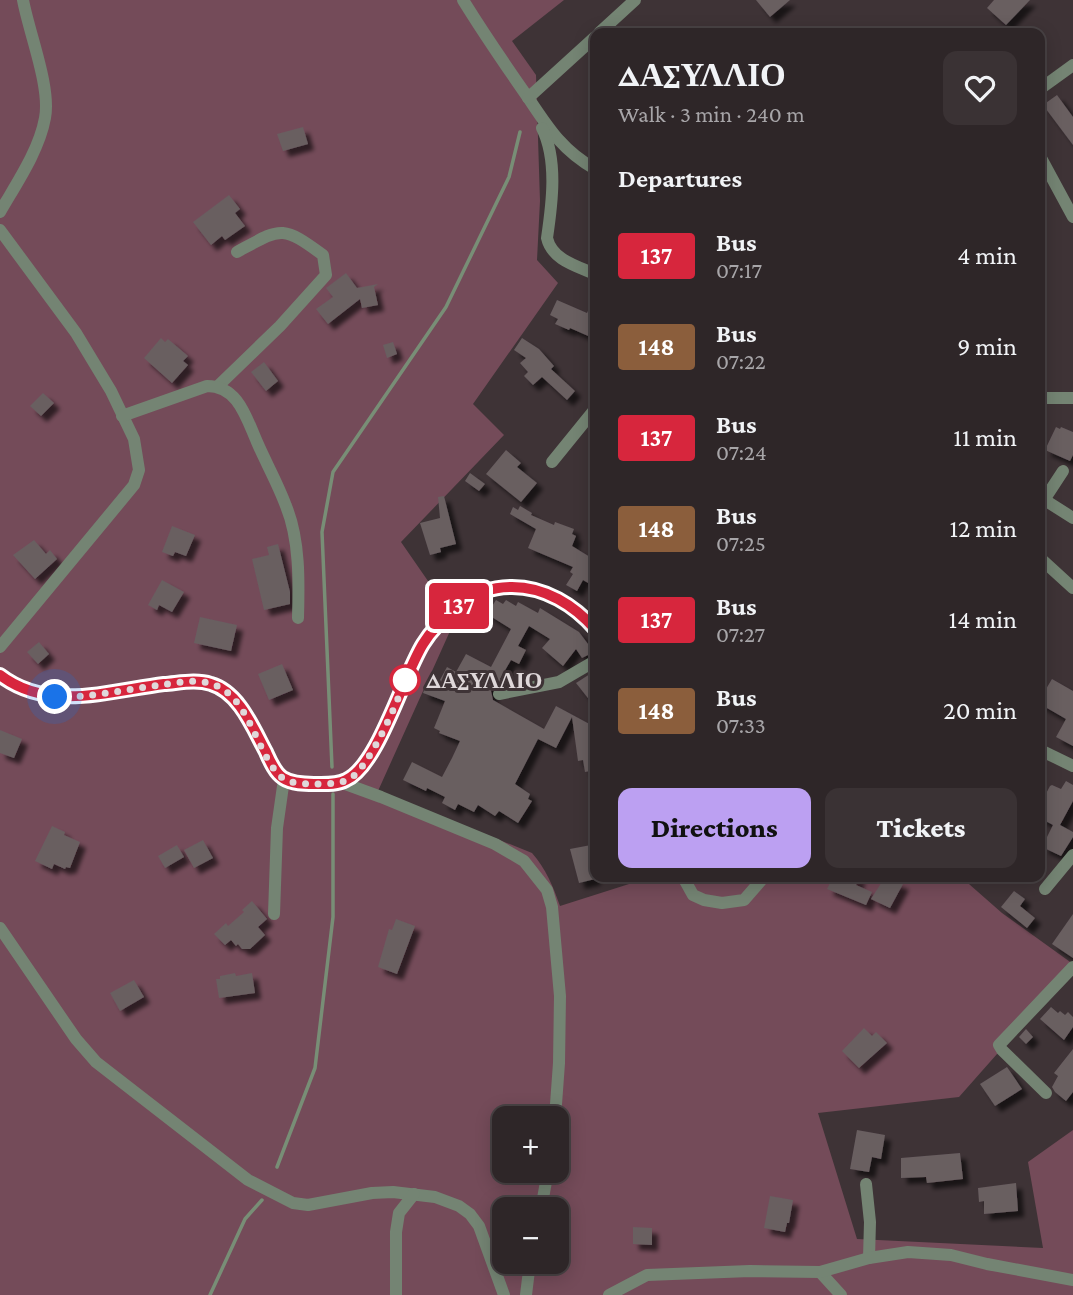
<!DOCTYPE html>
<meta charset="utf-8">
<style>
body{margin:0;font-family:"Crimson Pro",serif;background:#3a3234;color:#f1f3f6;height:100vh;display:flex;flex-direction:column;font-size:26px;white-space:nowrap}
*{box-sizing:border-box;margin:0}
p{font-size:23px;color:#a7a5a8}
.icon{flex:none;width:38px;height:38px;fill:none;stroke:currentColor;stroke-width:2;stroke-linecap:round;stroke-linejoin:round}
.map{position:relative;flex:1;overflow:hidden}
.sheet{position:absolute;left:590px;top:28px;width:455px;height:854px;display:flex;flex-direction:column;background:#2e2628;border-radius:14px;box-shadow:0 4px 18px #0003,0 0 0 2px #494345}
.sheet>*{flex:none}
.badge{padding:0 14px;border-radius:5px;font-size:24px;line-height:46px}
.tools{position:absolute;left:492px;top:1106px;display:grid;gap:14px}
.tools a{display:grid;place-items:center;width:77px;height:77px;border-radius:14px;background:#2e2628;box-shadow:0 4px 18px #0003,0 0 0 2px #494345;font-size:35px}
.you{position:absolute;width:35px;height:35px;margin:-18px;border:5px solid #fff;border-radius:50%;background:#1a73e8;box-shadow:0 0 0 10px #1a73e833}
.map>.badge{position:absolute;translate:-50% -50%;box-shadow:0 0 0 4px #fff}
h2{padding:0 28px;font-size:26px;line-height:63px}
.round{display:grid;place-items:center;flex:none;width:74px;height:74px;border-radius:14px;background:#3a3234}
.summary{display:flex;align-items:center;justify-content:space-between;height:119px;padding:0 28px}
h1{font-size:33px;font-weight:800;line-height:52px}
.action{display:flex;gap:14px;margin-top:auto;padding:14px 28px}
.action a{flex:1;height:80px;border-radius:14px;background:#bca0f2;color:#111;font-size:28px;font-weight:800;line-height:80px;text-align:center}
.action a+a{background:#3a3234;color:#f1f3f6}
ul{padding:0;list-style:none}
li{display:flex;align-items:center;gap:21px;height:91px;padding:0 28px}
li div{flex:1}
li b{display:block;font-size:26px}
li em{font-style:normal}
li .badge{min-width:77px;font-weight:700;text-align:center}
.map>svg:first-child{display:block}
.green{fill:#744b59;fill-rule:evenodd}
.lines{fill:none;stroke-linecap:round;stroke-linejoin:round}
.stream{stroke:#788e76;stroke-width:3.5}
.building{fill:#695e61;filter:url(#shadow)}
.minor{stroke:#748473;stroke-width:12}
.line-casing{stroke:#fff;stroke-width:16}
.line{stroke:#d7263d;stroke-width:10}
.walk{stroke:#dfd8da;stroke-width:7;stroke-dasharray:0 12.6}
.stop-dot{fill:#fff;stroke:#d7263d;stroke-width:3.5}
.labels{text-anchor:middle;stroke-width:6;stroke-linejoin:round;paint-order:stroke}
.stop-label{font-size:23px;font-weight:bold;fill:#dfd8da;stroke:#3e3336;text-anchor:start}
</style>
<div class="map">
<svg width="1073" height="1295" viewBox="0 0 1073 1295">
<defs>
<filter id="shadow"><feDropShadow dx="6" dy="6" stdDeviation="2" flood-color="#0009"/></filter>
</defs>
<rect width="100%" height="100%" fill="#3e3336"/>
<path class="green" d="M0,0H564L512,41L536,75L540,201L537,260L558,283L473,404L504,435L401,542L455,620L378,791L532,853C546,869 553,886 560,906L651,877H961L1002,913L1073,964V968L959,1097L818,1113L857,1239L1043,1248L1028,1162L1073,1130V1295H0ZM504,1118H556V1171H504ZM504,1209H556V1262H504Z"/>
<g class="lines">
<g class="stream">
<polyline points="332,767 322,532 333,472 446,307 509,177 520,132"/>
<polyline points="277,1167 315,1068 333,917 333,794"/>
<polyline points="210,1295 245,1219 262,1200"/>
</g>
</g>
<g class="building">
<polygon points="756,0 790,0 770,17"/>
<polygon points="994,0 1030,0 1006,25 987,8"/>
<polygon points="1057,95 1073,117 1073,145 1043,105"/>
<polygon points="303,127 308,144 283,151 277,134"/>
<polygon points="229,195 240,209 235,213 245,226 225,240 222,236 211,245 193,222"/>
<polygon points="346,273 357,288 378,284 374,287 378,305 362,308 360,299 328,324 316,309 333,297 326,288"/>
<polygon points="595,296 595,339 570,328 569,330 555,324 558,319 550,315 557,300 587,313"/>
<polygon points="161,338 165,342 168,339 188,356 183,361 188,365 172,383 144,358"/>
<polygon points="522,338 539,349 554,366 551,369 575,391 567,400 542,377 533,385 524,376 528,372 520,363 526,358 514,350"/>
<polygon points="393,342 397,354 387,358 383,345"/>
<polygon points="264,362 278,381 266,391 251,372"/>
<polygon points="43,393 54,403 41,416 30,406"/>
<polygon points="1056,427 1060,429 1061,427 1073,432 1073,455 1070,461 1045,450"/>
<polygon points="506,450 521,463 517,467 537,483 521,502 486,474"/>
<polygon points="470,473 485,484 479,491 465,481"/>
<polygon points="444,496 456,544 440,548 441,552 430,555 420,523 440,518 438,497"/>
<polygon points="520,506 532,513 531,515 554,525 555,522 574,529 572,534 576,536 572,546 595,560 595,587 583,580 577,591 566,585 573,574 570,572 573,567 528,548 536,529 510,514 513,507 518,510"/>
<polygon points="172,526 195,535 186,556 175,552 173,556 162,552"/>
<polygon points="34,540 46,554 50,550 57,559 35,579 13,555"/>
<polygon points="278,544 290,592 290,604 264,610 252,559 269,555 267,547"/>
<polygon points="162,580 184,592 172,612 159,605 157,610 148,605"/>
<polygon points="496,600 503,604 506,600 516,606 518,602 538,613 540,608 579,632 594,652 582,658 576,649 563,666 542,648 550,639 529,626 518,646 526,650 519,664 511,660 500,679 505,682 503,684 494,687 491,691 493,700 544,729 556,706 595,727 595,770 585,772 583,760 578,761 572,717 556,748 538,739 515,784 530,794 528,799 532,801 518,823 499,811 495,816 478,805 474,812 458,804 455,810 442,803 445,797 427,788 426,791 403,780 412,762 442,777 452,758 460,741 439,733 440,731 434,728 445,701 423,693 427,683 436,687 447,667 456,672 466,654 491,667 511,629 487,614"/>
<polygon points="200,617 237,625 231,651 194,643"/>
<polygon points="39,642 49,654 38,664 27,652"/>
<polygon points="282,664 293,690 269,700 258,674"/>
<polygon points="590,674 595,681 595,707 576,683"/>
<polygon points="1052,679 1073,691 1073,746 1056,737 1066,719 1040,704 1040,699"/>
<polygon points="0,730 22,739 14,758 0,753"/>
<polygon points="1066,781 1073,785 1073,801 1060,825 1073,832 1073,837 1061,856 1042,847 1053,825 1040,818 1040,805 1050,786 1052,785 1061,789"/>
<polygon points="52,826 65,832 64,835 80,842 70,868 66,867 65,869 54,864 52,869 35,861"/>
<polygon points="203,840 213,858 194,868 184,850"/>
<polygon points="177,845 184,857 165,868 158,856"/>
<polygon points="591,845 595,879 579,883 570,849"/>
<polygon points="833,877 860,877 856,885 872,892 866,905 827,889"/>
<polygon points="885,877 903,884 890,908 871,899"/>
<polygon points="1014,891 1025,899 1020,906 1035,918 1027,928 1001,907"/>
<polygon points="252,901 267,919 258,927 265,935 250,949 242,949 238,944 236,946 231,940 225,945 214,934 226,923 228,926 244,912 242,910"/>
<polygon points="1073,914 1073,958 1052,944"/>
<polygon points="396,919 415,926 397,974 378,967 389,929 392,930"/>
<polygon points="235,973 236,976 252,973 255,993 219,998 216,979 220,979 220,976"/>
<polygon points="134,980 144,997 120,1011 110,993"/>
<polygon points="1051,1007 1058,1013 1060,1011 1065,1015 1068,1012 1073,1017 1073,1027 1064,1040 1040,1019"/>
<polygon points="864,1028 872,1036 876,1032 887,1043 859,1068 842,1051"/>
<polygon points="1026,1029 1033,1037 1026,1044 1019,1037"/>
<polygon points="1073,1049 1073,1092 1066,1101 1055,1092 1052,1087 1058,1076 1054,1073"/>
<polygon points="1007,1067 1022,1089 995,1106 980,1084"/>
<polygon points="857,1130 885,1135 881,1159 872,1157 869,1172 850,1169"/>
<polygon points="960,1153 963,1179 927,1183 926,1177 901,1178 901,1158"/>
<polygon points="1016,1183 1018,1211 984,1214 984,1201 979,1202 978,1188"/>
<polygon points="770,1196 793,1200 789,1223 787,1223 785,1232 764,1228"/>
<polygon points="633,1227 652,1228 652,1245 633,1244"/>
</g>
<g class="lines">
<g class="minor">
<path d="M463,0C484,34 506,66 529,99C549,129 563,151 595,169"/>
<polyline points="599,33 635,0"/>
<polyline points="1040,89 1073,65"/>
<polyline points="528,98 595,37"/>
<path d="M542,128C558,160 552,204 547,238C552,260 577,266 595,274"/>
<polyline points="1040,156 1073,217"/>
<path d="M0,212C16,184 39,151 45,118C51,87 29,33 23,0"/>
<polyline points="0,230 76,333 111,391 134,439 139,470 134,485 0,647"/>
<path d="M218,386L280,326L326,275L323,255C281,224 281,228 237,252"/>
<polyline points="1040,398 1073,398"/>
<path d="M122,416L207,386C238,386 246,417 257,442C266,463 278,484 286,506C300,540 299,582 298,618"/>
<polyline points="552,462 595,409"/>
<polyline points="1040,497 1073,518"/>
<polyline points="1044,500 1063,471"/>
<polyline points="1040,558 1073,588"/>
<path d="M0,675C51,714 118,689 176,683C193,681 212,680 227,692C247,708 261,746 274,769C285,781 296,784 312,784C325,784 342,785 353,776C366,767 373,750 379,737C403,689 415,640 459,607C476,594 490,586 512,587C545,587 573,605 595,629"/>
<polyline points="499,694 559,682 595,661"/>
<polyline points="1040,750 1073,766"/>
<polyline points="340,782 381,797 495,844 524,861 547,890 552,907 560,996 559,1063 555,1118"/>
<polyline points="683,877 693,895 704,900 722,903 744,900 764,877"/>
<polyline points="1045,889 1073,855"/>
<polyline points="274,914 277,828 284,779"/>
<polyline points="0,928 76,1039 96,1062 248,1180 293,1203 308,1205 372,1193 393,1192 435,1197 459,1206 470,1214 479,1226 504,1295"/>
<polyline points="1046,1093 1002,1050 999,1045 1073,967"/>
<polyline points="866,1184 870,1222 869,1258"/>
<polyline points="541,1209 548,1171"/>
<polyline points="820,1272 841,1295"/>
<polyline points="396,1295 396,1232 399,1213 414,1194"/>
<polyline points="526,1295 530,1262"/>
<polyline points="609,1295 647,1275 750,1271 820,1272 869,1258 908,1252 951,1255 987,1264 1073,1280"/>
</g>
</g>
<g class="lines">
<defs>
<path id="line" d="M0,675C48,712 109,691 164,684C179,683 196,679 211,684C239,692 253,728 266,752C270,761 275,773 283,778C292,784 305,784 314,784C324,784 337,785 346,780C378,766 403,676 423,644C432,629 445,617 459,606C476,593 491,587 512,587C545,587 574,605 595,629"/>
</defs>
<use href="#line" class="line-casing"/>
<use href="#line" class="line"/>
<path class="walk" d="M55,697C90,698 126,689 161,685C177,683 194,679 209,683C249,694 254,748 279,775C288,784 303,784 315,784C327,784 341,784 351,778C370,765 398,702 405,680"/>
</g>
<circle class="stop-dot" cx="405" cy="680" r="14"/>
<g class="labels">
<g class="stop-label">
<text x="426" y="688">ΔΑΣΥΛΛΙΟ</text>
</g>
</g>
</svg>
<div class="tools">
<a>+</a>
<a>−</a>
</div>
<div class="you" style="left:55px;top:697px"></div>
<b class="badge" style="left:459px;top:606px;background:#d7263d;color:#fff">137</b>
<section class="sheet">
<div class="summary"><div><h1>ΔΑΣΥΛΛΙΟ</h1><p>Walk · 3 min · 240 m</p></div><a class="round"><svg class="icon" aria-label="heart" viewBox="0 0 24 24"><path d="M12 20l-8-8c-3-5 5-10 8-4 3-6 11-1 8 4z"/></svg></a></div>
<h2>Departures</h2>
<ul>
<li><span class="badge" style="background:#d7263d;color:#fff">137</span><div><b>Bus</b><p>07:17</p></div><em>4 min</em></li>
<li><span class="badge" style="background:#8b5e3c;color:#fff">148</span><div><b>Bus</b><p>07:22</p></div><em>9 min</em></li>
<li><span class="badge" style="background:#d7263d;color:#fff">137</span><div><b>Bus</b><p>07:24</p></div><em>11 min</em></li>
<li><span class="badge" style="background:#8b5e3c;color:#fff">148</span><div><b>Bus</b><p>07:25</p></div><em>12 min</em></li>
<li><span class="badge" style="background:#d7263d;color:#fff">137</span><div><b>Bus</b><p>07:27</p></div><em>14 min</em></li>
<li><span class="badge" style="background:#8b5e3c;color:#fff">148</span><div><b>Bus</b><p>07:33</p></div><em>20 min</em></li>
</ul>
<div class="action"><a>Directions</a><a>Tickets</a></div>
</section>
</div>
